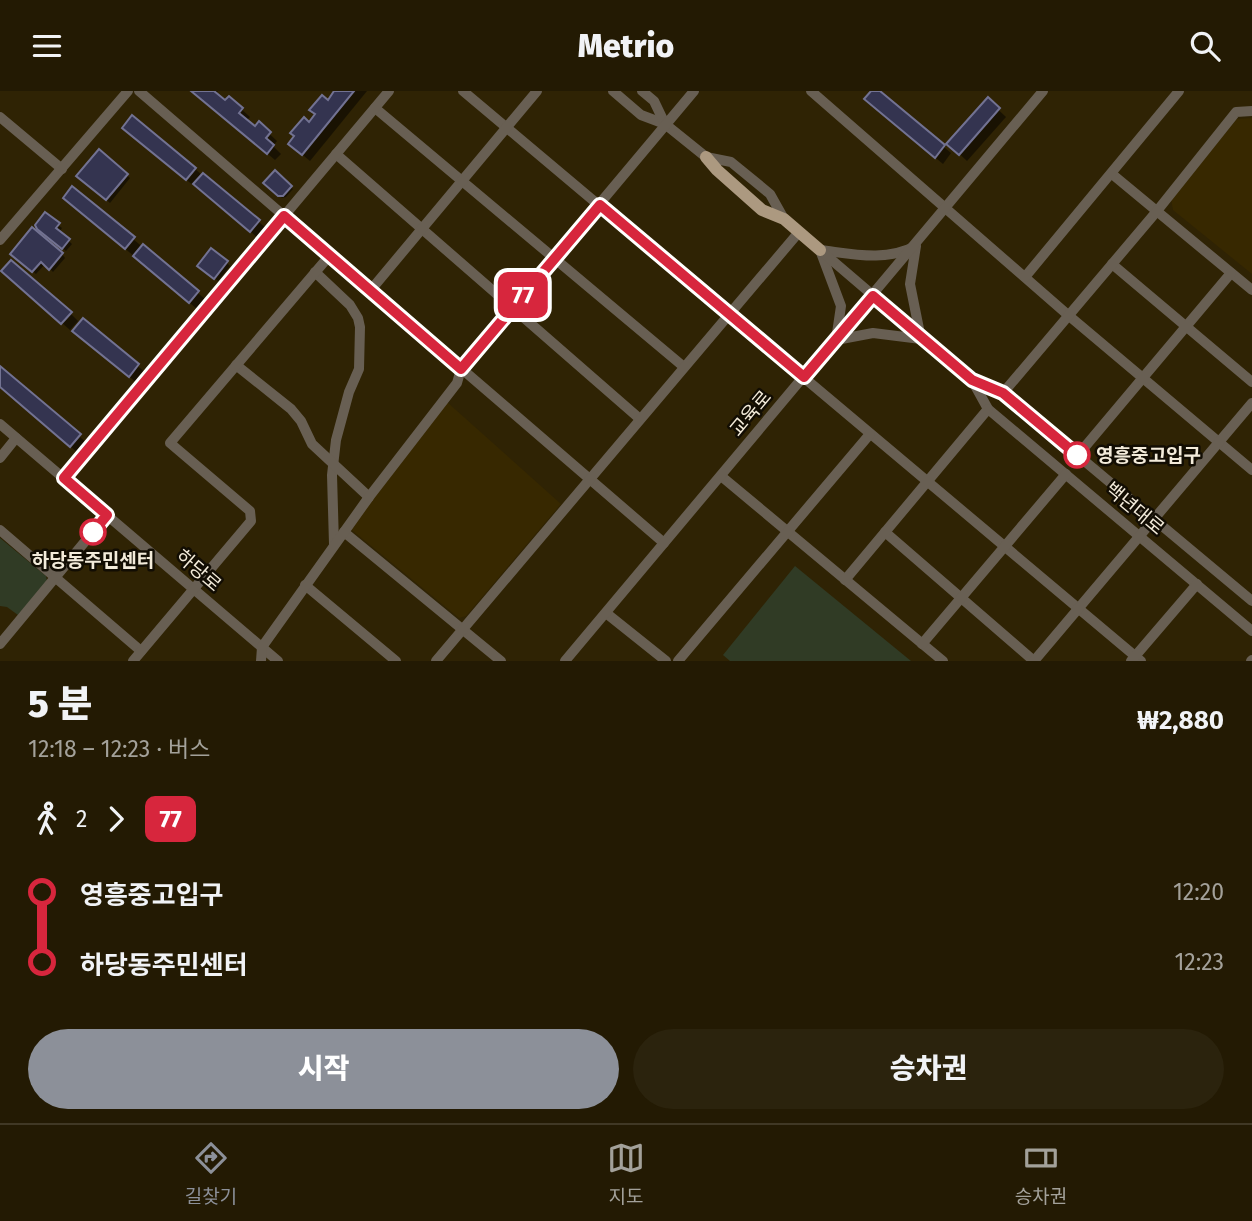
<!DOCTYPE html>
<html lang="ko">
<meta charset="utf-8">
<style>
body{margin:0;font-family:"Fira Sans","Noto Sans KR",sans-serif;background:#2b230d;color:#f1f3f6;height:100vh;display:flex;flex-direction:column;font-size:26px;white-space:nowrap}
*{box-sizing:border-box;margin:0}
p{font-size:23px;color:#a3a19a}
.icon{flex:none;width:38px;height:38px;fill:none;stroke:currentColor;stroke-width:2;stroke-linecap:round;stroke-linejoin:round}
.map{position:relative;height:570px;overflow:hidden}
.drawer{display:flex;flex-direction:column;background:#231a03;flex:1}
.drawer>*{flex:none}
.badge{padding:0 14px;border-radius:10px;font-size:24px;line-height:46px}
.map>.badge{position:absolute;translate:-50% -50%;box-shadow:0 0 0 4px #fff}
.legs{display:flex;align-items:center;gap:10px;height:77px;padding:0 28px;font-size:23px}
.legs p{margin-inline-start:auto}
.head{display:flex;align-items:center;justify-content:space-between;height:119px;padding:0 28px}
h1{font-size:38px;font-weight:800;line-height:52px}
.action{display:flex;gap:14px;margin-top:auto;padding:14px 28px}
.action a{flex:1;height:80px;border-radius:42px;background:#8c9099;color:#fff;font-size:28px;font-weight:800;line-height:80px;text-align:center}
.action a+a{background:#2b230d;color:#f1f3f6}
ul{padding:0 28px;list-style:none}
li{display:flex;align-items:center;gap:24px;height:70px;font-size:26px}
li i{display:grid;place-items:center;width:10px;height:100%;margin:0 9px;background:currentColor}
li i::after{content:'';width:18px;height:18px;margin:-9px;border:5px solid;border-radius:50%;background:#231a03}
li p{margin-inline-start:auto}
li:first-child i{background:linear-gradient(#0000 50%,currentColor 0)}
li:last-child i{background:linear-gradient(currentColor 50%,#0000 0)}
header{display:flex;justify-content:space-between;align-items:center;height:91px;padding:0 28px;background:#231a03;font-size:32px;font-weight:800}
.tab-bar{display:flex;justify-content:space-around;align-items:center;height:98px;border-top:2px solid #403825;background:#231a03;font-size:19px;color:#a3a19a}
.tab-bar a{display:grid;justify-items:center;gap:4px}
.tab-bar .current{color:#8c9099}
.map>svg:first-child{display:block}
.built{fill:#372800}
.green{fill:#303b25}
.shadow{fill:#0007}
.building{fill:#343450;stroke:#727292;stroke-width:2}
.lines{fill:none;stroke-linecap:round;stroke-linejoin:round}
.minor{stroke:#685f53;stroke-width:10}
.major{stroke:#ac9980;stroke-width:12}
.line-1-casing{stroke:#fff;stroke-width:16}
.line-1{stroke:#d7263d;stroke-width:10}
.stop-1-dot{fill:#fff;stroke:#d7263d;stroke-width:3.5}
.labels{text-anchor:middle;stroke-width:5;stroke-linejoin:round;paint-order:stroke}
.street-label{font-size:19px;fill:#f3ebda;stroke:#120d03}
.stop-label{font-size:19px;font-weight:bold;fill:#f3ebda;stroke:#120d03;text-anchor:start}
</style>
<header><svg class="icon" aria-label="menu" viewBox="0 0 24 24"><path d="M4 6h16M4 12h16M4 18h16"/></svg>Metrio<svg class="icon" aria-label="search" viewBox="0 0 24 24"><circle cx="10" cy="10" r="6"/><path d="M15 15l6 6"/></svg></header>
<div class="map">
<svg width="1252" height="570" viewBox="0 0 1252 570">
<rect width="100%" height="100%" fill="#2f2304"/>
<g class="built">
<polygon points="1252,27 1252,183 1173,119 1171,108 1237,28"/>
<polygon points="447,311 561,413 466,525 459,527 348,436"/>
</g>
<g class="green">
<polygon points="0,447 46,485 47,490 18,524 7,516 0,515"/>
<polygon points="795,475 911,570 730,570 723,564"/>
</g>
<g class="shadow">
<polygon points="193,0 218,0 215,4 225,12 229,7 250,26 246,30 255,37 259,33 277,50 273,55 281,63 275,69"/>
<polygon points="336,0 367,0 310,70 298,60 309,33"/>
<polygon points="873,0 877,0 951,62 943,73 874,16"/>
<polygon points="988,9 1006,26 967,70 949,53"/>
<polygon points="132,44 195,78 266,137 258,147 195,93 194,95"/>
<polygon points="99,60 130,87 110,112 79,85"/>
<polygon points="275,82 293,98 286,106 282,107 266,92"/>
<polygon points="73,114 133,148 205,208 197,218"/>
<polygon points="58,134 62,137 59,141 72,153 66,160 43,142"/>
<polygon points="12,163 62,163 65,167 53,181 45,173 36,183"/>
<polygon points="227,172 230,175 218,190 203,178"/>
<polygon points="11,187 70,222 78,230 70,239"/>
<polygon points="83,229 146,282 137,292 82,247"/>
<polygon points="0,277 87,352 78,362 0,295"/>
</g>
<g class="building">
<polygon points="191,0 214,0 225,9 229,5 243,17 239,22 255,35 259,30 271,41 266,47 274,54 267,63"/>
<polygon points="354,0 302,64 288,53 294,45 290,42 304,26 309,31 315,23 309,19 322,4 328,9 334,0"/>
<polygon points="871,0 880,0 945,54 935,67 864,8"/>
<polygon points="988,6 1000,17 959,64 946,53"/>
<polygon points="132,24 196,77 186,89 122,37"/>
<polygon points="99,58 128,83 106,109 76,85"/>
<polygon points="275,79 292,95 283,105 278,105 263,92"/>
<polygon points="203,82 260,129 250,141 193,93"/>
<polygon points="72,95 135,146 125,158 63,107"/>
<polygon points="45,121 60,132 56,137 70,148 62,158 37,138 35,134"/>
<polygon points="32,136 63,162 49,179 41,171 32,181 10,163"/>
<polygon points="143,153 199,200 189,212 133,165"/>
<polygon points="211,157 228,170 214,188 197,175"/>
<polygon points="11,169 72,221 61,233 1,180"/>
<polygon points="83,227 139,273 129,286 72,240"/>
<polygon points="0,275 81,343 70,356 0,296"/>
</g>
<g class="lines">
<g class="minor">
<polyline points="139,0 664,452"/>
<polyline points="463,0 1141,570"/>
<polyline points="613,0 641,24 665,33 706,66 731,71 770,103 784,128"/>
<polyline points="642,0 654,10 665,33"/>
<polyline points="811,0 1068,224 1252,379"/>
<polyline points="375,17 684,276"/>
<polyline points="0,26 62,78"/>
<polyline points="336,63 640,328"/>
<polyline points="1112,83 1252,199"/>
<polyline points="0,149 128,0"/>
<path d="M916,155L910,193L921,248L873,242L836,249L841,215L820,159C853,163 885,171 916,155Z"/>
<polyline points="820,159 972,289 1003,302 1252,510"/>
<polyline points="1112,173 1252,291"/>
<polyline points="315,181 350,214 358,227 360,236 359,278 349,301 336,349 332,384 334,453"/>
<polyline points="1025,186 1179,0"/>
<polyline points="370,200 537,0"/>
<polyline points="236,274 291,318 301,330 312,353 369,406"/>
<polyline points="972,289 988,318 1252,540"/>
<polyline points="1003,302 1157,120 1236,21 1252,20"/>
<polyline points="0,333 278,570"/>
<polyline points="1078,364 1231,182"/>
<polyline points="0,367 16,347"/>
<polyline points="721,385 943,570"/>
<polyline points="64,387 389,0"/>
<polyline points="0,439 141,560"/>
<polyline points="344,441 501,570"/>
<polyline points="885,441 1034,570"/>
<polyline points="845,489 988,318"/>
<polyline points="305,494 396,570"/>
<polyline points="606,522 666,570"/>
<polyline points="0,553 107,424"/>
<polyline points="922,553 1066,383"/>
<polyline points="133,570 251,430 250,420 170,352 330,164"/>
<polyline points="261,570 262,556 369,406 457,292 461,278 694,0"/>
<polyline points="436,570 799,141"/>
<polyline points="565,570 1043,0"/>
<polyline points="678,570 870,343"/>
<polyline points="1034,570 1252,312"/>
<polyline points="1131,570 1197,493"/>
<polyline points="1251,570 1252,569"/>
</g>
<polyline class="major" points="706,66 717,79 762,119 784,128 820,159 799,141"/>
</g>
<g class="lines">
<defs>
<polyline id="line-1" points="93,441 107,424 64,387 284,125 461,278 600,114 804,286 873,205 972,289 1003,302 1077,364"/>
</defs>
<use href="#line-1" class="line-1-casing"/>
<use href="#line-1" class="line-1"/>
</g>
<g class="stop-1-dot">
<circle cx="1077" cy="364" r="12"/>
<circle cx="93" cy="441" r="12"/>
</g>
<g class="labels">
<g class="street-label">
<text transform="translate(750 322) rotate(-50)" y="7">교육로</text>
<text transform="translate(1135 417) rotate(40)" y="7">백년대로</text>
<text transform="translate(199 479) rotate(41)" y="7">하당로</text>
</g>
<g class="stop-label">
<text x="1096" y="371">영흥중고입구</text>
<text x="93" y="476" text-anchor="middle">하당동주민센터</text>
</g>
</g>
</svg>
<b class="badge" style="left:523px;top:204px;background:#d7263d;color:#fff">77</b>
</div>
<section class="drawer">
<div class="head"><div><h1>5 분</h1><p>12:18 – 12:23 · 버스</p></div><b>₩2,880</b></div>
<div class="legs"><svg class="icon" aria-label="walk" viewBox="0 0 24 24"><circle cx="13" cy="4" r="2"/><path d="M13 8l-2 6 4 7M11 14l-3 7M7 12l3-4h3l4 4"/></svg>2<svg class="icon" aria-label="forward" viewBox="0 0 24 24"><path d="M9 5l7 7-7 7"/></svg><b class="badge" style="background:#d7263d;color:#fff">77</b></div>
<ul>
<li><i style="color:#d7263d"></i><b>영흥중고입구</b><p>12:20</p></li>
<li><i style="color:#d7263d"></i><b>하당동주민센터</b><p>12:23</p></li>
</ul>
<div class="action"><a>시작</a><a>승차권</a></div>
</section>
<nav class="tab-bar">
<a class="current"><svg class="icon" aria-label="directions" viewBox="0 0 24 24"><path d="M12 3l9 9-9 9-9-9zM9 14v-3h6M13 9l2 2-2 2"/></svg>길찾기</a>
<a><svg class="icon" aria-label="map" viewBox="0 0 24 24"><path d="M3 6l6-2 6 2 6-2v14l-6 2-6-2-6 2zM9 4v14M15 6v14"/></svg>지도</a>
<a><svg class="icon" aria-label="tickets" viewBox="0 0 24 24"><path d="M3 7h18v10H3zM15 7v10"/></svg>승차권</a>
</nav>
